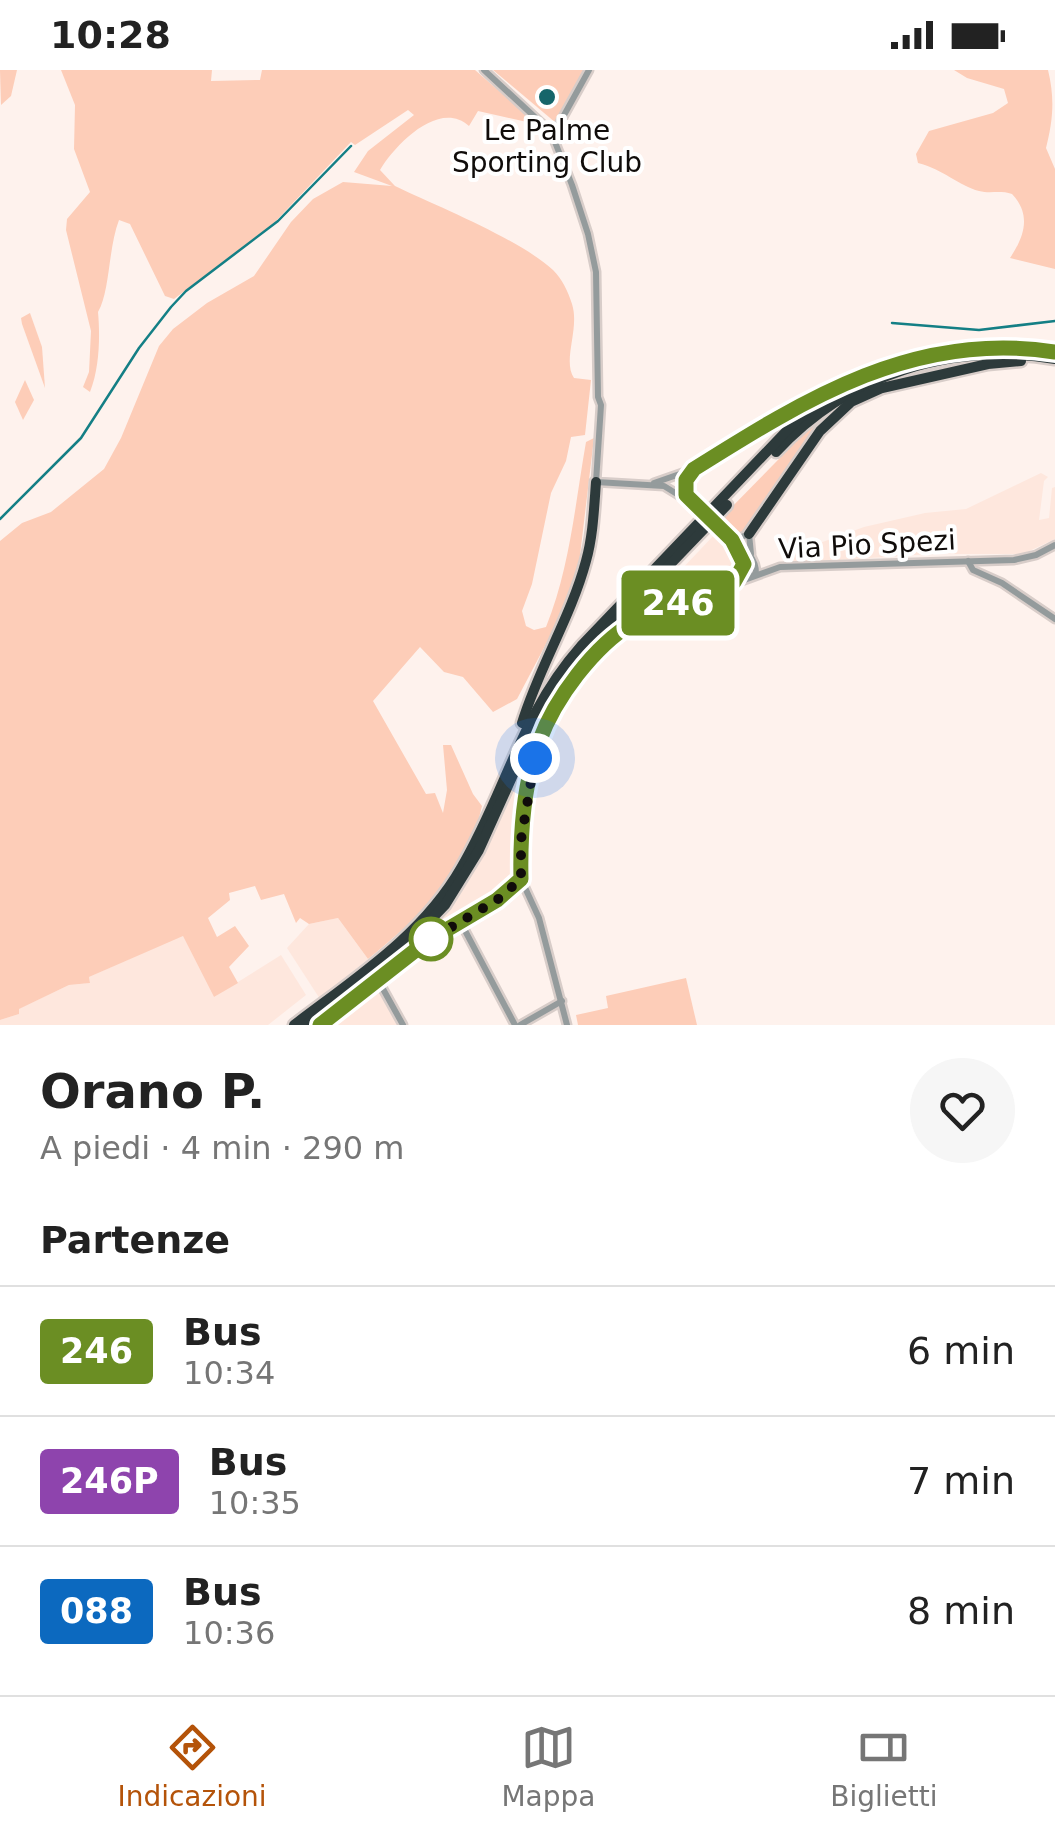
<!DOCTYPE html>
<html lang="it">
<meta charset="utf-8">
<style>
body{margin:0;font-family:"DejaVu Sans",sans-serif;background:#f6f6f6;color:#222;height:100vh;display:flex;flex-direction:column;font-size:38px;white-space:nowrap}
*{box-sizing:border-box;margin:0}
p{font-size:32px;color:#767676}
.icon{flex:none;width:55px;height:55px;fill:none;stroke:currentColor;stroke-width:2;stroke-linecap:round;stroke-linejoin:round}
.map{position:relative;height:955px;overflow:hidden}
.side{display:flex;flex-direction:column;background:#fff;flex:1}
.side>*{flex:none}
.badge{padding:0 20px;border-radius:8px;font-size:35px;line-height:65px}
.you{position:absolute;width:50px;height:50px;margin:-25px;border:8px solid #fff;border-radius:50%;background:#1a73e8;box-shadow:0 0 0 15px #1a73e833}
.map>.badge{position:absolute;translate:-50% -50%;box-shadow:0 0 0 5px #fff}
h2{padding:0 40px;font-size:38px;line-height:90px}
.round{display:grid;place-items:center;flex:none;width:105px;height:105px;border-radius:52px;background:#f6f6f6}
.headline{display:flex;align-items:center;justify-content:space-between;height:170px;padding:0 40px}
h1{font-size:48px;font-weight:800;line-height:75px}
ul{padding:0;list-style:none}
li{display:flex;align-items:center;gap:30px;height:130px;padding:0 40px;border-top:2px solid #e0e0e0}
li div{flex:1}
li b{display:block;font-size:38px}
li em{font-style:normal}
li .badge{min-width:110px;font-weight:700;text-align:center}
.status{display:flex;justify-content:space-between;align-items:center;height:70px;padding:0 50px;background:#fff;direction:ltr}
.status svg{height:28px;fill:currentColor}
.tab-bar{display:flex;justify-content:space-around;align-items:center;height:140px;border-top:2px solid #e0e0e0;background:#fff;font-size:28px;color:#767676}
.tab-bar a{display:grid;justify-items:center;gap:5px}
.tab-bar .current{color:#b45309}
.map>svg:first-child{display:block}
.built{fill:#fee7dd}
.green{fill:#fdcdb8}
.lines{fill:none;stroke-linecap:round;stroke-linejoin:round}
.stream{stroke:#147f85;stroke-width:2.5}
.minor-casing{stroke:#d8cdc9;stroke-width:11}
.highway-casing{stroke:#d8cdc9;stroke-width:15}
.minor{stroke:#949b9c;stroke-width:6}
.highway{stroke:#2d3a3b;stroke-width:10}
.minor-bridge-casing{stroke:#d8cdc9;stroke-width:11;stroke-linecap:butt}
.minor-bridge{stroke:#949b9c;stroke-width:6}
.line-casing{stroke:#fff;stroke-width:22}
.line{stroke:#6b8e23;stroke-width:15}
.walk{stroke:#100c0a;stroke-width:10;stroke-dasharray:0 18}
.poi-dot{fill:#16656a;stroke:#fff;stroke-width:4}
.stop-dot{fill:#fff;stroke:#6b8e23;stroke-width:5}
.labels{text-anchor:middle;stroke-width:8;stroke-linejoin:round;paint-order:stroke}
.poi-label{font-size:28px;fill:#100c0a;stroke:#fff}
.street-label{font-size:28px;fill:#100c0a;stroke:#fff}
</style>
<div class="status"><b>10:28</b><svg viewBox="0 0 49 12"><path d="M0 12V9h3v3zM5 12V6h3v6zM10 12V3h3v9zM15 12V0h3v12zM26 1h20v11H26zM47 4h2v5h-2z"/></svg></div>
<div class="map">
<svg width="1055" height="955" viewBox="0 0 1055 955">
<rect width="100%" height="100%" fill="#fef2ed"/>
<g class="built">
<polygon points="1041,403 1048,407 1044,411 1039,450 1049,448 1052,418 1055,417 1055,469 1023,484 930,484 794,493 792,483 864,457 925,443 966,439"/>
<polygon points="717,462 738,487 734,506 644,539"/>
<polygon points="531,679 515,781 517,807 462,847 421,870 459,827"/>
<polygon points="338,848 368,889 320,929 287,878 309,854"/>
<polygon points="183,865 214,927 281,885 306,925 268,955 0,955 0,950 19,944 18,939 69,915 90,913 89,907"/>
<polygon points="373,915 377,915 399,955 320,955"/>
</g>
<g class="green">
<polygon points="0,0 17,0 11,26 1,35"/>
<path d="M61,0H212L211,11L260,10L262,0H475L529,47L527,52L478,41L469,56C439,29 395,75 380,100L395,116C439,137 519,169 553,200C562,209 568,221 572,234C580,259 562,290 574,308L591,310L585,365L571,367L566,391L551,423L532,514L522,541L526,556L534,560L546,557C570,498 575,434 586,372L594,368L578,502L557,553L517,629L493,642L463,607L444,602L420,577L373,631L426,724L435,723L443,743L447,720L443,675H451L473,724L482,736C468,801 418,849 368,889L338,848L309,854L300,848L296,853L284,824L261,830L255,816L229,823L230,830L208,848L217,867L235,856L249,876L229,897L238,913L214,927L183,866L89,907L90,913L69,915L19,939V944L0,950V471L22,453L51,442L104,399L121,368L159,276L173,259L207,233L254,206L291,152L313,129L343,112L392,116L354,102L368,81L414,45L408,40L355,75L351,72L273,154L174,229L165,226L130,154L119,150C108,179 110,222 98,242C100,264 100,297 90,322L83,317L89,302L91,261L66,160L67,149L90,122L74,79L75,35Z"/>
<polygon points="493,0 586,0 556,53"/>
<path d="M954,0H1048C1055,29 1053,50 1046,78L1055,99V199L1010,188C1024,167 1032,145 1012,124C1000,120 990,124 979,121C959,116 943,99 918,93L916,84L929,61L993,43L1008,33L1004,19L967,8Z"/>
<polygon points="30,243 42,277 45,318 22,254 21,248"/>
<polygon points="25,310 34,330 23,350 15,332"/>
<polygon points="818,349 823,353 740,466 723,449 725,444"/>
<polygon points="686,908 697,955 578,955 576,945 608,938 606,926"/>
</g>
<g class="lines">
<g class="stream">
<polyline points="892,253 979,260 1055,251"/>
<polyline points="0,449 81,368 139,278 171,237 186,221 278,151 351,76"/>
</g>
<defs>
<g id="minor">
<polyline points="484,0 551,62 572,115 588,164 596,202 598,327 601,335 596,412 664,416 698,437"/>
<polyline points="553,65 589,0"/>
<polyline points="654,413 694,399"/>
<polyline points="687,428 684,415 691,403"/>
<path d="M721,460C735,473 757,483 756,504"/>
<polyline points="734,470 749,464 751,484"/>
<polyline points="739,479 751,506"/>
<polyline points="968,491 973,500 1002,513 1055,549"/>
<polyline points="461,853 515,955"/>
<polyline points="378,910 403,955"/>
<polyline points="320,955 426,872 497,830 521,809"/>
<polyline points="520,955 562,931"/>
<polyline points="567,955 539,848 521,809 521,775 541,666 561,631 600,580 627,557 653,543 780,497 1014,490 1036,485 1055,475"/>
</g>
<g id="highway">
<path d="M776,382C848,304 951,272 1055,289"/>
<polyline points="694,399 795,337 835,317"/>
<polyline points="749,464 820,361 851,332 882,318 988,294 1021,291"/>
<path d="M522,653C539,597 571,547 586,491C593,466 594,439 596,412"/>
<path d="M294,955C354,909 422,866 461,798C506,722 520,645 581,576L798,349C874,292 961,267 1055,282"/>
<polyline points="306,955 397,885 445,835 479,780 535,656 559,614 586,582 727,435"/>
</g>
</defs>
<use href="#minor" class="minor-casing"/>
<use href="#highway" class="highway-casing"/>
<use href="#minor" class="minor"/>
<use href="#highway" class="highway"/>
<defs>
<polyline id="minor-bridge" points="698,437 721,460"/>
</defs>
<use href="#minor-bridge" class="minor-bridge-casing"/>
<use href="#minor-bridge" class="minor-bridge"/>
</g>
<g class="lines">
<defs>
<path id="line" d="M320,955L426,872L497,830L521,809C520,765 524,713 539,672C555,628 594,576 634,552C665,534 701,524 734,512L744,494L732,470L686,425V410L694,399C807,328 916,260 1055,282"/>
</defs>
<use href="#line" class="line-casing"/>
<use href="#line" class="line"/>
<polyline class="walk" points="431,869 426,872 497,830 521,809 521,770 535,688"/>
</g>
<circle class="poi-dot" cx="547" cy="27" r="10"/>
<circle class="stop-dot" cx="431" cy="869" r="20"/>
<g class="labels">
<g class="poi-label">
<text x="547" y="70">Le Palme<tspan x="547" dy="32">Sporting Club</tspan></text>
</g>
<g class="street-label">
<text transform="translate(867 474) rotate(-3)" y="10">Via Pio Spezi</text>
</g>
</g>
</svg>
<div class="you" style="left:535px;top:688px"></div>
<b class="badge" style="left:678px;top:533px;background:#6b8e23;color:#fff">246</b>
</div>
<section class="side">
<div class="headline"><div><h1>Orano P.</h1><p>A piedi · 4 min · 290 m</p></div><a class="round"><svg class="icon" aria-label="heart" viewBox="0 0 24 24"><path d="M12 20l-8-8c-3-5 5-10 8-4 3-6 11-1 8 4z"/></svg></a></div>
<h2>Partenze</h2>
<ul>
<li><span class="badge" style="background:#6b8e23;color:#fff">246</span><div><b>Bus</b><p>10:34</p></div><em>6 min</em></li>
<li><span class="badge" style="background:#8e44ad;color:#fff">246P</span><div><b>Bus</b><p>10:35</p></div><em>7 min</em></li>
<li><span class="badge" style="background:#0c69bf;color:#fff">088</span><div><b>Bus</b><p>10:36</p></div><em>8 min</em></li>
</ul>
</section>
<nav class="tab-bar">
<a class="current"><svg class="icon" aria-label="directions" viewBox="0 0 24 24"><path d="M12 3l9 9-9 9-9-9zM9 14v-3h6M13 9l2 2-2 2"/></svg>Indicazioni</a>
<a><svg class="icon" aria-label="map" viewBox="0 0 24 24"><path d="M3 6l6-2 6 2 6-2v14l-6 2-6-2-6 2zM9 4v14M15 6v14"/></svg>Mappa</a>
<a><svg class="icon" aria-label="tickets" viewBox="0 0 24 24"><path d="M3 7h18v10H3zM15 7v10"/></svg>Biglietti</a>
</nav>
